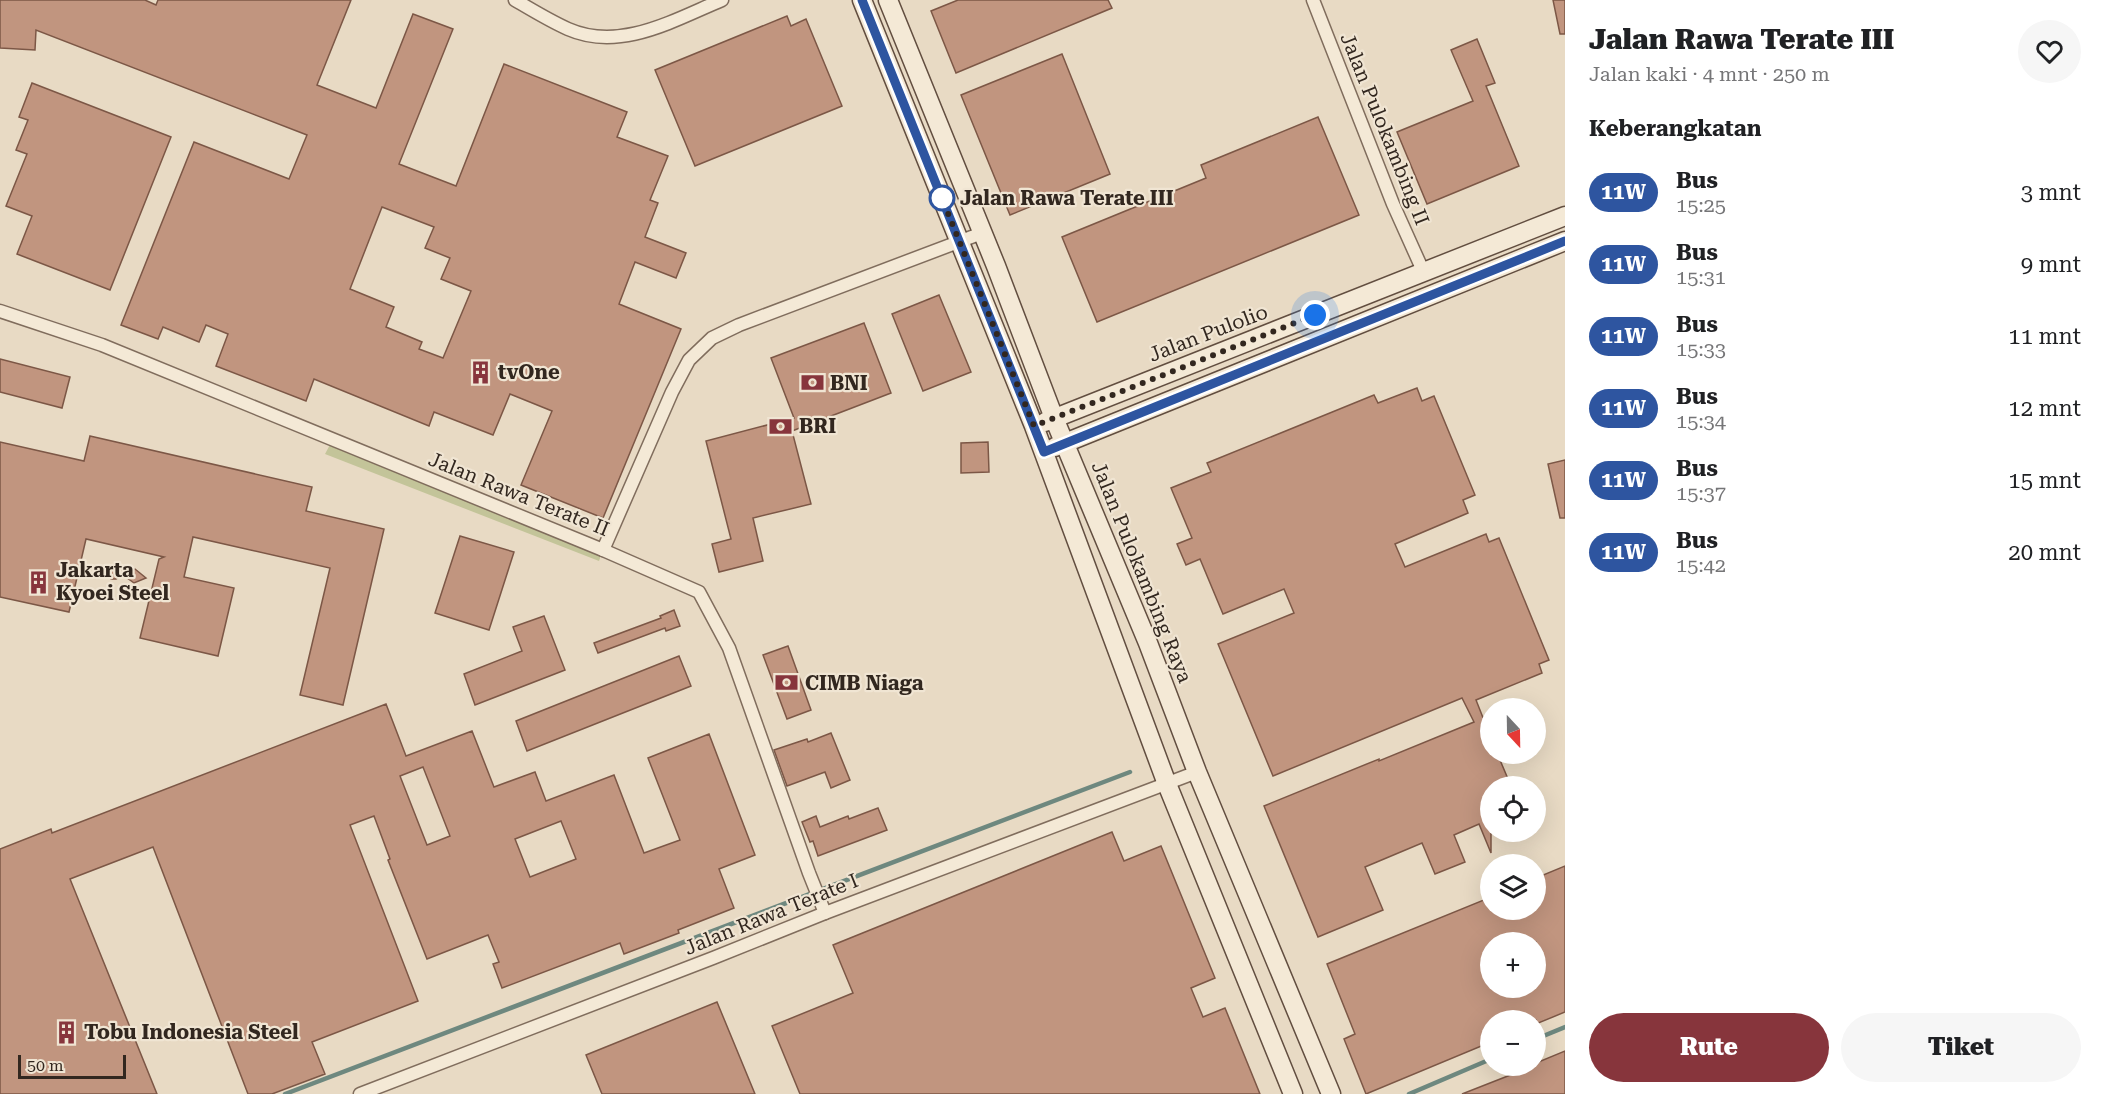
<!DOCTYPE html>
<html lang="id">
<meta charset="utf-8">
<style>
body{margin:0;font-family:"Roboto Serif",serif;background:#f6f6f6;color:#202124;height:100vh;display:flex;flex-direction:column;font-size:22px;white-space:nowrap}
*{box-sizing:border-box;margin:0}
p{font-size:20px;color:#757577}
.icon{flex:none;width:33px;height:33px;fill:none;stroke:currentColor;stroke-width:2;stroke-linecap:round;stroke-linejoin:round}
.map{position:relative;flex:1;overflow:hidden}
.drawer{display:flex;flex-direction:column;background:#fff;width:540px}
.drawer>*{flex:none}
.badge{padding:0 12px;border-radius:20px;font-size:21px;line-height:39px}
.needle{width:39px;rotate:158deg}
.fabs{position:absolute;left:1480px;top:698px;display:grid;gap:12px}
.fabs a{display:grid;place-items:center;width:66px;height:66px;border-radius:50%;background:#fff;box-shadow:0 6px 24px #0002;font-size:30px}
.scale{position:absolute;left:18px;bottom:15px;width:108px;box-sizing:border-box;padding-left:6px;border:3px solid #32271f;border-top:0;font-size:16px;line-height:21px;white-space:nowrap;color:#32271f;-webkit-text-stroke:4px #f0e5d3;paint-order:stroke}
.you{position:absolute;width:30px;height:30px;margin:-15px;border:4px solid #fff;border-radius:50%;background:#1a73e8;box-shadow:0 0 0 9px #1a73e833}
.map>.badge{position:absolute;translate:-50% -50%;box-shadow:0 0 0 3px #fff}
h2{padding:0 24px;font-size:22px;line-height:54px}
.round{display:grid;place-items:center;flex:none;width:63px;height:63px;border-radius:32px;background:#f6f6f6}
.overview{display:flex;align-items:center;justify-content:space-between;height:102px;padding:0 24px}
h1{font-size:28px;font-weight:800;line-height:45px}
.cta{display:flex;gap:12px;margin-top:auto;padding:12px 24px}
.cta a{flex:1;height:69px;border-radius:36px;background:#87353c;color:#fff;font-size:24px;font-weight:800;line-height:69px;text-align:center}
.cta a+a{background:#f6f6f6;color:#202124}
ul{padding:0;list-style:none}
li{display:flex;align-items:center;gap:18px;height:72px;padding:0 24px}
li div{flex:1}
li b{display:block;font-size:22px}
li em{font-style:normal}
li .badge{min-width:66px;font-weight:700;text-align:center}
main{display:flex;flex:1;min-height:0}
.map>svg:first-child{display:block}
.green{fill:#c3c499}
.lines{fill:none;stroke-linecap:round;stroke-linejoin:round}
.stream{stroke:#6e887f;stroke-width:4.5}
.building{fill:#c1957f;stroke:#7c5746;stroke-width:1.5;fill-rule:evenodd}
.street-casing{stroke:#806d5d;stroke-width:15}
.secondary-casing{stroke:#624e40;stroke-width:21}
.street{stroke:#f4e9d6;stroke-width:12}
.secondary{stroke:#f4e9d6;stroke-width:18}
.line-casing{stroke:#fff;stroke-width:14}
.line{stroke:#2e55a0;stroke-width:9}
.walk{stroke:#32271f;stroke-width:6;stroke-dasharray:0 10.8}
.stop-dot{fill:#fff;stroke:#2e55a0;stroke-width:3}
.labels{text-anchor:middle;stroke-width:4.5;stroke-linejoin:round;paint-order:stroke}
.street-label{font-size:20px;fill:#32271f;stroke:#f0e5d3}
.stop-label{font-size:20px;font-weight:bold;fill:#32271f;stroke:#f0e5d3;text-anchor:start}
.poi-label{font-size:20px;font-weight:bold;fill:#32271f;stroke:#f0e5d3;text-anchor:start}
</style>
<main>
<div class="map">
<svg width="1565" height="1094" viewBox="0 0 1565 1094">
<rect width="100%" height="100%" fill="#e8dac4"/>
<polygon class="green" points="333,439 603,550 599,561 325,454"/>
<g class="lines">
<g class="stream">
<polyline points="1536,1039 1565,1027"/>
<polyline points="285,1094 1130,772"/>
<polyline points="1409,1094 1491,1059"/>
</g>
</g>
<g class="building">
<path d="M0,0H145L156,5L158,0H351L317,85L376,108L413,14L453,29L399,164L456,186L504,64L627,112L617,137L668,156L650,200L658,203L645,237L686,253L676,278L635,262L619,304L681,329L603,518L521,485L552,411L510,394L493,435L434,412L429,426L314,379L306,401L216,366L228,334L206,325L199,342L163,327L158,339L121,325L194,142L289,179L307,135L36,30L35,50L0,48ZM382,207L434,227L425,248L450,258L441,279L471,291L443,358L419,349L422,342L386,327L394,307L350,289Z"/>
<polygon points="958,0 1108,0 1112,8 956,73 931,11"/>
<polygon points="1553,0 1565,0 1565,34 1560,34"/>
<polygon points="787,16 791,26 806,19 842,106 695,166 655,70"/>
<polygon points="1477,39 1495,83 1486,86 1519,166 1427,204 1397,132 1473,101 1451,50"/>
<polygon points="1062,54 1110,174 1010,215 961,95"/>
<polygon points="32,83 171,137 110,290 17,254 32,216 6,206 27,154 16,150 28,120 19,117"/>
<polygon points="1318,117 1359,215 1097,322 1062,237 1206,178 1201,165"/>
<polygon points="939,295 971,372 923,391 892,314"/>
<polygon points="864,323 891,393 792,431 811,504 753,518 763,561 719,572 712,544 731,539 706,441 794,418 771,358"/>
<polygon points="0,359 70,377 62,408 0,392"/>
<polygon points="1417,388 1422,401 1434,396 1475,495 1463,500 1468,513 1395,544 1405,567 1486,534 1489,542 1499,538 1549,660 1539,664 1542,673 1476,700 1491,738 1491,753 1497,753 1511,786 1491,786 1491,853 1479,824 1454,835 1465,862 1435,874 1422,843 1365,867 1383,910 1318,937 1264,806 1379,759 1379,761 1474,722 1462,698 1273,776 1218,644 1294,613 1284,589 1223,614 1200,559 1186,565 1177,544 1192,538 1171,488 1211,472 1207,463 1374,395 1378,403"/>
<polygon points="90,436 312,487 306,511 384,529 343,705 300,695 330,568 193,537 184,577 234,588 218,656 140,638 159,559 164,557 86,539 69,612 0,597 0,442 84,461"/>
<polygon points="988,442 989,472 961,473 961,443"/>
<polygon points="1565,460 1565,518 1560,518 1548,464"/>
<polygon points="460,536 514,552 489,630 435,613"/>
<polygon points="115,564 125,573 135,569 146,578 134,583 123,575 116,579 111,579 107,572 108,568"/>
<polygon points="674,610 680,626 666,631 665,628 598,653 594,643 661,618 660,616"/>
<polygon points="544,616 565,670 475,705 464,674 522,651 513,627"/>
<polygon points="788,646 811,710 787,719 763,655"/>
<polygon points="679,656 691,686 527,751 516,721"/>
<path d="M386,704L406,756L472,731L494,787L535,772L546,801L614,775L644,853L680,840L648,758L709,734L755,855L719,869L734,908L678,930L679,933L624,954L620,943L502,988L493,964L499,962L488,935L427,959L388,860L390,859L374,816L350,825L418,1001L312,1042L325,1074L272,1094H248L153,847L70,879L157,1094H0V849L51,829L52,833ZM423,767L450,836L427,845L400,776ZM561,821L576,859L530,877L515,839Z"/>
<polygon points="831,733 850,780 831,788 825,772 787,786 774,750 807,739 808,742"/>
<polygon points="878,808 887,830 818,856 813,841 810,842 802,822 816,816 820,827 848,816 849,819"/>
<polygon points="1112,832 1124,861 1161,846 1215,978 1191,988 1203,1017 1225,1008 1260,1094 800,1094 772,1026 853,993 833,945"/>
<path d="M1565,866V1012L1536,1024V1020H1491V1042L1366,1094L1344,1039L1355,1034L1327,964L1491,897V909H1536V878ZM1491,942H1536V987H1491Z"/>
<polygon points="717,1002 755,1094 602,1094 586,1055"/>
<polygon points="1565,1051 1565,1094 1462,1094 1536,1065 1536,1063"/>
</g>
<g class="lines">
<defs>
<g id="street">
<path d="M515,0C532,10 550,21 568,29C620,52 674,20 722,0"/>
<polyline points="1313,0 1393,204 1424,273"/>
<polyline points="0,311 102,345 603,550 699,592 729,648 809,873 825,913"/>
<polyline points="603,550 672,392 689,360 712,338 739,325 982,233"/>
<polyline points="360,1094 713,958 825,913 1197,772"/>
</g>
<g id="secondary">
<polyline points="862,0 1034,426 1167,784 1293,1094"/>
<polyline points="888,0 996,266 1054,418 1148,643 1197,772 1331,1094"/>
<polyline points="1045,422 1565,216"/>
<polyline points="1055,447 1565,241"/>
</g>
</defs>
<use href="#street" class="street-casing"/>
<use href="#secondary" class="secondary-casing"/>
<use href="#street" class="street"/>
<use href="#secondary" class="secondary"/>
</g>
<g class="lines">
<defs>
<polyline id="line" points="862,0 1044,452 1565,241"/>
</defs>
<use href="#line" class="line-casing"/>
<use href="#line" class="line"/>
<polyline class="walk" points="942,198 941,196 1034,426 1315,315"/>
</g>
<defs>
<symbol id="building-bare" viewBox="-9 -9 18 18"><path d="M-4-6H4V6H1V3H-1V6H-4ZM-2.5-4.3h1.7v1.8h-1.7ZM.8-4.3h1.7v1.8H.8ZM-2.5-1h1.7V.8h-1.7ZM.8-1h1.7V.8H.8Z" fill="#87353c" stroke="#f0e5d3" stroke-width="2.5" paint-order="stroke"/></symbol>
<symbol id="bank-bare" viewBox="-9 -9 18 18"><path d="M-6-4H6V4H-6ZM0-2.3a2.3 2.3 0 1 0 0 4.6a2.3 2.3 0 1 0 0-4.6Z" fill="#87353c" stroke="#f0e5d3" stroke-width="2.5" paint-order="stroke"/></symbol>
</defs>
<g fill-rule="evenodd">
<use href="#building-bare" x="464" y="356" width="33" height="33"/>
<use href="#bank-bare" x="796" y="366" width="33" height="33"/>
<use href="#bank-bare" x="764" y="410" width="33" height="33"/>
<use href="#building-bare" x="22" y="566" width="33" height="33"/>
<use href="#bank-bare" x="770" y="666" width="33" height="33"/>
<use href="#building-bare" x="50" y="1016" width="33" height="33"/>
</g>
<circle class="stop-dot" cx="942" cy="198" r="12"/>
<g class="labels">
<g class="street-label">
<text transform="translate(1385 129) rotate(68)" y="7">Jalan Pulokambing II</text>
<text transform="translate(1208 333) rotate(-21)" y="7">Jalan Pulolio</text>
<text transform="translate(519 494) rotate(22)" y="7">Jalan Rawa Terate II</text>
<text transform="translate(1142 572) rotate(68)" y="7">Jalan Pulokambing Raya</text>
<text transform="translate(771 914) rotate(-22)" y="7">Jalan Rawa Terate I</text>
</g>
<g class="stop-label">
<text x="960" y="205">Jalan Rawa Terate III</text>
</g>
<g class="poi-label">
<text x="498" y="379">tvOne</text>
<text x="830" y="390">BNI</text>
<text x="799" y="433">BRI</text>
<text x="56" y="577">Jakarta<tspan x="56" dy="23">Kyoei Steel</tspan></text>
<text x="805" y="690">CIMB Niaga</text>
<text x="84" y="1039">Tobu Indonesia Steel</text>
</g>
</g>
</svg>
<div class="fabs">
<a><svg class="needle" viewBox="-14 -14 28 28"><path d="M0-13l5 13h-10z" fill="#e53935"/><path d="M0 13l5-13h-10z" fill="#757577"/></svg></a>
<a><svg class="icon" aria-label="locate" viewBox="0 0 24 24"><circle cx="12" cy="12" r="6"/><path d="M12 2v4M12 18v4M2 12h4M18 12h4"/></svg></a>
<a><svg class="icon" aria-label="layers" viewBox="0 0 24 24"><path d="M12 4l9 5-9 5-9-5zM3 14l9 5 9-5"/></svg></a>
<a>+</a>
<a>−</a>
</div>
<div class="scale">50 m</div>
<div class="you" style="left:1315px;top:315px"></div>
</div>
<section class="drawer">
<div class="overview"><div><h1>Jalan Rawa Terate III</h1><p>Jalan kaki · 4 mnt · 250 m</p></div><a class="round"><svg class="icon" aria-label="heart" viewBox="0 0 24 24"><path d="M12 20l-8-8c-3-5 5-10 8-4 3-6 11-1 8 4z"/></svg></a></div>
<h2>Keberangkatan</h2>
<ul>
<li><span class="badge" style="background:#2e55a0;color:#fff">11W</span><div><b>Bus</b><p>15:25</p></div><em>3 mnt</em></li>
<li><span class="badge" style="background:#2e55a0;color:#fff">11W</span><div><b>Bus</b><p>15:31</p></div><em>9 mnt</em></li>
<li><span class="badge" style="background:#2e55a0;color:#fff">11W</span><div><b>Bus</b><p>15:33</p></div><em>11 mnt</em></li>
<li><span class="badge" style="background:#2e55a0;color:#fff">11W</span><div><b>Bus</b><p>15:34</p></div><em>12 mnt</em></li>
<li><span class="badge" style="background:#2e55a0;color:#fff">11W</span><div><b>Bus</b><p>15:37</p></div><em>15 mnt</em></li>
<li><span class="badge" style="background:#2e55a0;color:#fff">11W</span><div><b>Bus</b><p>15:42</p></div><em>20 mnt</em></li>
</ul>
<div class="cta"><a>Rute</a><a>Tiket</a></div>
</section>
</main>
